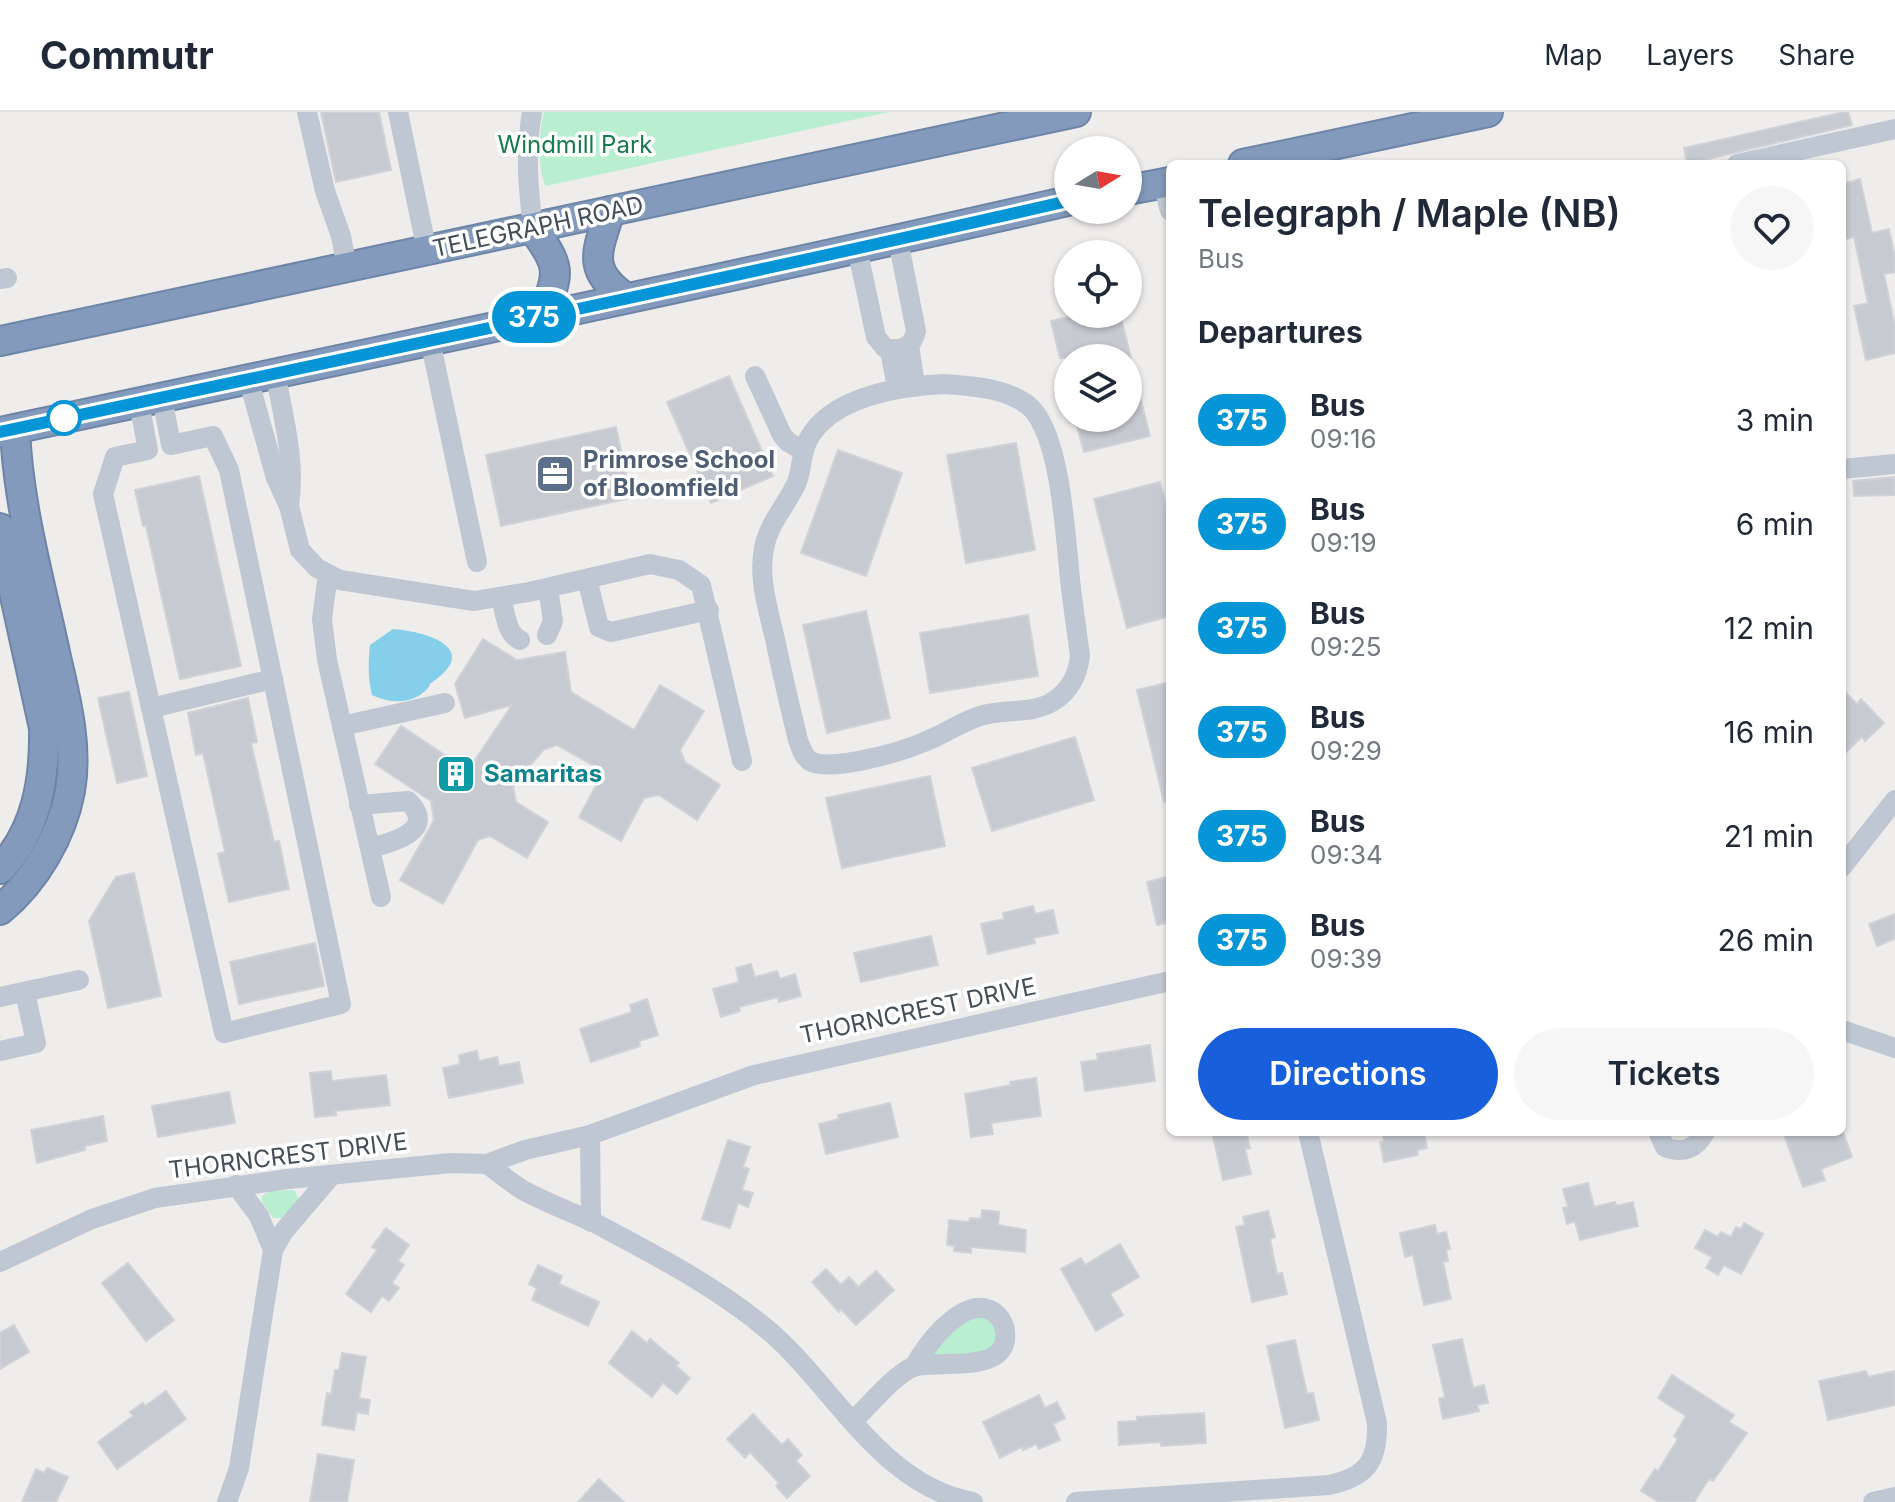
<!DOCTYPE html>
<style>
body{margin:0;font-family:Inter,sans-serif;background:#f6f6f7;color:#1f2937;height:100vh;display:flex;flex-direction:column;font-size:30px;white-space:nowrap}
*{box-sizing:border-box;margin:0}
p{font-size:26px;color:#747a83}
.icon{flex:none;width:44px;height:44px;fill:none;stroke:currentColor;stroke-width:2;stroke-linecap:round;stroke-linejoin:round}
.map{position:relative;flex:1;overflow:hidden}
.drawer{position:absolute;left:1166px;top:48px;width:680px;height:976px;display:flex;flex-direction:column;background:#fff;border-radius:12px;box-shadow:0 2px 6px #0004}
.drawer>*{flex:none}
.badge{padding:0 16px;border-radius:26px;font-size:28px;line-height:52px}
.needle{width:52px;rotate:79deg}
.fabs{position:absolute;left:1054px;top:24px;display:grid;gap:16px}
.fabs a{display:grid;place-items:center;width:88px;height:88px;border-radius:50%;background:#fff;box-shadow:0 2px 6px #0004;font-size:40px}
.map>.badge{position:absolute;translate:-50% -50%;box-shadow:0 0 0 4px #fff}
h2{padding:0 32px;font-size:30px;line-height:72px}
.round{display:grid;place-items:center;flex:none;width:84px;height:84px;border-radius:42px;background:#f6f6f7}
.overview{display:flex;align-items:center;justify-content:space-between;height:136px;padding:0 32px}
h1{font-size:38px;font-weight:600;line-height:60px}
.button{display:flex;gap:16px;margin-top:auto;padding:16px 32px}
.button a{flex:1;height:92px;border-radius:48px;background:#185fdc;color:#fff;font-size:32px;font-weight:600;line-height:92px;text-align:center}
.button a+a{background:#f6f6f7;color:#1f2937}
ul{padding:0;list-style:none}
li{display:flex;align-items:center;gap:24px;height:104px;padding:0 32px}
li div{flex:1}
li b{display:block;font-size:30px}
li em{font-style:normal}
li .badge{min-width:88px;font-weight:700;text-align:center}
header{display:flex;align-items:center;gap:48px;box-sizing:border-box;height:112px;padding:0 40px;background:#fff;border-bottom:2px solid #e0e1e3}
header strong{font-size:38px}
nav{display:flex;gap:44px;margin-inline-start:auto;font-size:28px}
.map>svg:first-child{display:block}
.green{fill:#b9eed1}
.water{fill:#85cfeb}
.building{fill:#c8cad2;stroke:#d0d2d8;stroke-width:2}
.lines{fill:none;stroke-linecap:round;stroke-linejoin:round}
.highway-casing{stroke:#6e85a7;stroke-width:32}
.minor{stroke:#bfc7d2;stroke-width:20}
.highway{stroke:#839abc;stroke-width:28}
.line-casing{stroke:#fff;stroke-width:18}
.line{stroke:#0696d7;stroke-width:12}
.stop-dot{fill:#fff;stroke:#0696d7;stroke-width:4}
.labels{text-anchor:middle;stroke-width:7;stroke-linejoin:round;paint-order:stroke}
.park-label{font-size:24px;fill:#167a4f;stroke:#fff}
.street-label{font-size:24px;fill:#444e59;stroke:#fff}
.service-label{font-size:24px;font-weight:bold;fill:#4e5e75;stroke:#fff;text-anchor:start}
.culture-label{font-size:24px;font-weight:bold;fill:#0d838f;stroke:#fff;text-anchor:start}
</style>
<header>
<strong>Commutr</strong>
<nav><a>Map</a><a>Layers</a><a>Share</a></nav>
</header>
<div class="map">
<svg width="1895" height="1390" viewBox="0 0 1895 1390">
<rect width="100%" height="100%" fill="#efecec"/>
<g class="green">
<path d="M544,0H889L546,74C537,59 539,17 544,0Z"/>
<polygon points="294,1078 299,1087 284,1106 273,1106 262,1090 262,1084 270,1079"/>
<path d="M974,1204L991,1207L998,1219L993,1235L981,1241L931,1246C942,1227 955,1216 974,1204Z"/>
</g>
<path class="water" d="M393,517C423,519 482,535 434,569C425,575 434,570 426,578C412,593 388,591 372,583C368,566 368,551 370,533Z"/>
<g class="building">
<polygon points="321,0 379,0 391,58 336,70"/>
<polygon points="1844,0 1848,0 1852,13 1687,52 1684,36"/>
<polygon points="1860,67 1872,121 1889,117 1895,146 1895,160 1884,162 1895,215 1895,241 1866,248 1854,194 1868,191 1854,125 1842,128 1842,72"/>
<polygon points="1080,202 1120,202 1131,246 1060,246 1051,209"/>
<polygon points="1133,257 1150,324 1084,340 1075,306 1128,306 1128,258"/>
<polygon points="729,264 773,364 711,391 667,290"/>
<polygon points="616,315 631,386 501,414 486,343"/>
<polygon points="1016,331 1035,438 966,451 947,343"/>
<polygon points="838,338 902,361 866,464 801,441"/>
<polygon points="199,364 241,554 180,567 146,414 143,414 135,378"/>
<polygon points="1895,365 1895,383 1854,384 1853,369"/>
<polygon points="1160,370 1170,408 1170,504 1127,516 1094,387"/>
<polygon points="866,499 890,606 827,621 803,513"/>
<polygon points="1028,503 1038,564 930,581 920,521"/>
<polygon points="483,527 517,548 565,540 571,580 634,618 660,573 704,599 680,638 685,650 720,673 697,708 659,683 644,686 621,729 579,705 599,668 596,655 557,633 543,638 513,675 516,690 548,710 527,746 490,724 478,728 443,792 400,768 434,708 431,689 375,652 401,614 461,654 473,651 512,593 465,606 455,572"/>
<polygon points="1170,570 1170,689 1164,690 1137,578"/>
<polygon points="1842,577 1857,592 1861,587 1884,611 1865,629 1862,625 1842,644"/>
<polygon points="129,580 147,664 117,671 98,586"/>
<polygon points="248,586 257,630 251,631 274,730 279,729 289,777 229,790 218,742 225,740 203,641 196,643 188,601"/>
<polygon points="1075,625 1094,688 992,719 972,656"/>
<polygon points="930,664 945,734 842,756 826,686"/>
<polygon points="134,761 161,884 108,896 89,809 116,765"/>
<polygon points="1170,764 1170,810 1157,813 1147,770"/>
<polygon points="1033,794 1035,802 1053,798 1058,821 1033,826 1035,831 988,842 981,812 1004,807 1003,801"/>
<polygon points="1895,802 1895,827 1877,834 1869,812"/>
<polygon points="931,824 938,853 861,870 854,841"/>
<polygon points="315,831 324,874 239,892 230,850"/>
<polygon points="751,852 755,865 777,859 780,867 795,862 801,884 779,890 778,885 739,895 740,899 721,905 713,877 739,870 736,856"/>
<polygon points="647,887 658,923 639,929 640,934 591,950 580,917 632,900 630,893"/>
<polygon points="1150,933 1155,969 1085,979 1081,950 1098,948 1097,942"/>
<polygon points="477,939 479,949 497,945 499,954 519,950 523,971 449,986 443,956 460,952 459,943"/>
<polygon points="331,959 332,969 386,963 390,993 335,999 336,1003 315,1005 310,961"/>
<polygon points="1036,966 1041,1004 991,1011 993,1022 971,1025 965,982 1011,973 1010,970"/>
<polygon points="229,980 235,1011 158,1025 152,994"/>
<polygon points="890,991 898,1025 826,1042 819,1012 839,1007 838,1003"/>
<polygon points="103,1004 107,1029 85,1034 85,1038 37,1051 31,1018"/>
<polygon points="1212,1020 1246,1020 1250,1036 1245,1037 1251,1062 1223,1068"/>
<polygon points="1382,1020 1424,1020 1427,1036 1417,1038 1418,1043 1384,1050 1380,1030 1384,1029"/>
<polygon points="1783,1020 1843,1020 1852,1045 1821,1057 1825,1068 1803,1075"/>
<polygon points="728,1028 750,1035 743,1055 749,1057 742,1078 753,1081 748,1095 738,1091 730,1116 702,1107"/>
<polygon points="1588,1071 1594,1095 1615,1090 1616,1094 1633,1090 1638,1114 1580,1128 1575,1109 1567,1112 1563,1096 1568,1095 1563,1077"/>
<polygon points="982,1098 999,1100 998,1113 1026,1118 1025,1140 971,1135 971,1141 954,1139 954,1134 947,1133 949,1108 969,1110 970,1106 981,1107"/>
<polygon points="1268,1099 1275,1125 1270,1127 1277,1162 1282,1161 1287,1182 1252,1190 1236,1115 1245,1113 1243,1105"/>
<polygon points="1744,1111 1763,1122 1741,1162 1724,1153 1718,1163 1706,1156 1712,1145 1695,1136 1705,1118 1718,1125 1721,1120 1731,1125 1736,1115 1741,1117"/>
<polygon points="1435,1113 1437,1122 1446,1120 1450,1137 1446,1138 1448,1149 1443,1150 1451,1187 1424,1193 1413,1143 1405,1145 1400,1121"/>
<polygon points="386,1116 409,1133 398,1149 404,1153 392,1171 399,1176 389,1189 382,1184 371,1200 346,1182 377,1138 372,1135"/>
<polygon points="1120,1132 1139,1165 1110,1182 1123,1203 1096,1219 1061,1157 1081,1146 1085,1153"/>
<polygon points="128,1151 174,1208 146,1229 102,1171"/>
<polygon points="538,1153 562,1164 559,1172 599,1190 588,1214 532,1188 537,1176 529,1172"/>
<polygon points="826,1157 841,1173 849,1165 858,1175 876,1159 894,1178 856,1213 841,1197 839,1200 812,1170"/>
<polygon points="14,1213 29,1240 0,1257 0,1221"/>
<polygon points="632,1219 647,1231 650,1227 679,1251 676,1254 690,1266 677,1282 663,1271 652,1285 609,1251"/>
<polygon points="1462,1227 1473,1276 1484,1273 1488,1291 1477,1293 1479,1299 1443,1307 1439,1287 1445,1285 1433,1233"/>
<polygon points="1295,1228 1307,1282 1313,1281 1319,1308 1285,1316 1267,1234"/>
<polygon points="342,1241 366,1245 359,1286 370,1288 368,1302 357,1300 354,1318 322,1313 327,1281 331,1282 335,1258 339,1258"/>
<polygon points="1866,1259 1868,1265 1895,1259 1895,1293 1828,1308 1819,1269"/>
<polygon points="1672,1263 1734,1303 1729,1310 1747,1321 1713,1369 1709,1367 1694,1390 1659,1390 1641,1379 1655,1357 1658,1359 1678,1327 1674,1324 1686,1304 1658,1286"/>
<polygon points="166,1279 186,1307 117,1357 98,1330 133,1304 130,1300 143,1291 145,1294"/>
<polygon points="1039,1283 1045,1296 1057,1290 1065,1306 1053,1312 1060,1328 1039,1337 1036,1332 1023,1338 1022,1335 1000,1346 983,1310"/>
<polygon points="1204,1301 1206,1331 1161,1334 1161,1330 1119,1333 1118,1310 1137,1309 1137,1305"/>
<polygon points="753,1302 782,1333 788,1327 802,1343 796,1349 810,1364 787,1386 776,1374 779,1371 750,1340 745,1346 727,1327"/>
<polygon points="318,1342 354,1348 347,1390 310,1390"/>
<polygon points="47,1356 68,1365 56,1390 22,1390 36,1357 44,1361"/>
<polygon points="599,1367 624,1390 578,1390"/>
</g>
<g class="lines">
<defs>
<g id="highway">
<polyline points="1243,52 1488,0"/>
<polyline points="1128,78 1170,70"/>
<path d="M610,99C597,140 586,158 626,186"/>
<path d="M533,116C560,156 561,158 542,203"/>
<polyline points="0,229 1076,0"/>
<path d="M0,320C356,244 713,170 1068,89"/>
<path d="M0,416L44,616C45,667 37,719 0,757"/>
<path d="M0,798C35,769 62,723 70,679C78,635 66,588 56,545C40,470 18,394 15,317"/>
</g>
</defs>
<use href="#highway" class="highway-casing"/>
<g class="minor">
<polyline points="307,0 325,79 341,124 347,155"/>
<polyline points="398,0 427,139"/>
<path d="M532,0C525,42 528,74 533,116"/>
<polyline points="1737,52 1774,44"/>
<polyline points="1776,52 1774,44 1895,17"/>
<polyline points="1163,72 1170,99"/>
<path d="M857,136L876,225L885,236C900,240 913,235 916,219L898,128"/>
<polyline points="0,167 7,166"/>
<polyline points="430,228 477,450"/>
<polyline points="909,233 915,273"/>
<polyline points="890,238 897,276"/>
<path d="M275,260C283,304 296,350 289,394"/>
<polyline points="755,264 782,323 788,330 804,339"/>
<polyline points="248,266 276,366 289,394 300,438 317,456 340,468 474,489 529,480 650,452 679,458 701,473 742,649"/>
<path d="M944,272C972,274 1011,276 1032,297C1062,329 1066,433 1071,477C1074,499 1077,522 1080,544C1078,563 1069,580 1052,590C1030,603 1004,596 980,604C961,610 943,623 924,630C904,639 829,661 810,649C803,644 801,636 798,628C790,595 782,561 775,527C768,497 758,466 764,436C769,410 787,393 797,370C802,357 801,341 808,328C831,284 901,274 944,272Z"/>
<polyline points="139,291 148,338 115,345 103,382 224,921 341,892 229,358 213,324 171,333 162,285"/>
<polyline points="1842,357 1895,352"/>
<polyline points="328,462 322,507 327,548 381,785"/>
<polyline points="587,467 599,515 611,520 709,498"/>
<path d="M501,485C505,499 506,522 520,528"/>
<polyline points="547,523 553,509 548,476"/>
<polyline points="151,596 273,567"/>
<polyline points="342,614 445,591"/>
<path d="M359,693L408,689C439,719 390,731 370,736"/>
<polyline points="1842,755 1895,688"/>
<polyline points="0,885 79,868"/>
<polyline points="1842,918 1895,936"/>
<polyline points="0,939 36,931 25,880"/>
<path d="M1658,1020L1665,1035C1683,1042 1696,1037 1705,1020"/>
<polyline points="590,1023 591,1110"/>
<path d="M487,1052C498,1060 509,1069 521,1077C544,1090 569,1099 593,1110C653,1142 716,1174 768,1218C834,1274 881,1374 973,1390"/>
<polyline points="236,1073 259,1104 273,1138"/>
<polyline points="0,1150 92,1107 155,1086 288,1067 451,1051 487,1052 525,1038 590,1023 754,963 1170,869"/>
<path d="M853,1309C869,1294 894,1263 913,1255C936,1247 1011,1264 1005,1219C1004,1211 999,1203 992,1199C964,1183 925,1233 914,1255"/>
<polyline points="227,1390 239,1356 273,1138 284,1119 331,1064"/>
<path d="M1076,1390L1329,1373C1367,1365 1378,1349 1377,1311L1308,1020"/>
<polyline points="1873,1390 1895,1385"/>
</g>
<use href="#highway" class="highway"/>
</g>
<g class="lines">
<defs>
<path id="line" d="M0,320C356,244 713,170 1068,89"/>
</defs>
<use href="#line" class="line-casing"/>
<use href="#line" class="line"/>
</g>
<defs>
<symbol id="office-square" viewBox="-11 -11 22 22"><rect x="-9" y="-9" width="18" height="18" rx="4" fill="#5c6f8a" stroke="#fff"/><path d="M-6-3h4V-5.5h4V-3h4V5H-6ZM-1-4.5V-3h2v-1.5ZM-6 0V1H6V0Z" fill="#fff"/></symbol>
<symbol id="building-square" viewBox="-11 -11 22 22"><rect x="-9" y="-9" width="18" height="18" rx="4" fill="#0f9aa8" stroke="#fff"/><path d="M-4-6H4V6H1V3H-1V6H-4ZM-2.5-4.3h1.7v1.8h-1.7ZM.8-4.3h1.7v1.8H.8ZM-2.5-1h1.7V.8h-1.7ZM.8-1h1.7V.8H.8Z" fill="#fff"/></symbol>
</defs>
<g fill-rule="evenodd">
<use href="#office-square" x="533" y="340" width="44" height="44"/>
<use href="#building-square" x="434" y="640" width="44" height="44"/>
</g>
<circle class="stop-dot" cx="64" cy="306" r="16"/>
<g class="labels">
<g class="park-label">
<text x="575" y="41">Windmill Park</text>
</g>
<g class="street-label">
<text transform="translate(538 115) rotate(-12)" y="8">TELEGRAPH ROAD</text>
<text transform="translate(918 899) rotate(-12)" y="8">THORNCREST DRIVE</text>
<text transform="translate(288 1044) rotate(-7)" y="8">THORNCREST DRIVE</text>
</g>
<g class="service-label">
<text x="583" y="356">Primrose School<tspan x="583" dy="28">of Bloomfield</tspan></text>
</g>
<g class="culture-label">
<text x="484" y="670">Samaritas</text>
</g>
</g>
</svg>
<div class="fabs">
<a><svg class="needle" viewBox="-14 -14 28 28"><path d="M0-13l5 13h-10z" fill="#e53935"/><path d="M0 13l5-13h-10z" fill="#747a83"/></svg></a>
<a><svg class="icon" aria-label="locate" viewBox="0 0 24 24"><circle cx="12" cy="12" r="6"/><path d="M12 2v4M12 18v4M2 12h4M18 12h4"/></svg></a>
<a><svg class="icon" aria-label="layers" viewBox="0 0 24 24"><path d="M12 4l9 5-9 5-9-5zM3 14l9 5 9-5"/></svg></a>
</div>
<b class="badge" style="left:534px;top:205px;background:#0696d7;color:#fff">375</b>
<section class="drawer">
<div class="overview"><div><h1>Telegraph / Maple (NB)</h1><p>Bus</p></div><a class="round"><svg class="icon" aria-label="heart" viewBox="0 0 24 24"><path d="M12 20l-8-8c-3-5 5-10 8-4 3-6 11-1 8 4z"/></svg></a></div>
<h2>Departures</h2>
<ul>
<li><span class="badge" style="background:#0696d7;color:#fff">375</span><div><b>Bus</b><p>09:16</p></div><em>3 min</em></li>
<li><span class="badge" style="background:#0696d7;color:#fff">375</span><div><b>Bus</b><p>09:19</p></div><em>6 min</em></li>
<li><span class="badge" style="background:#0696d7;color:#fff">375</span><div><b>Bus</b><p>09:25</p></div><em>12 min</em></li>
<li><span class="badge" style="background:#0696d7;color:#fff">375</span><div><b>Bus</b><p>09:29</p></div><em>16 min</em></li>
<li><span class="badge" style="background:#0696d7;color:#fff">375</span><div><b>Bus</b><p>09:34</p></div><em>21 min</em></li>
<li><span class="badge" style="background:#0696d7;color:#fff">375</span><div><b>Bus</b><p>09:39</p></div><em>26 min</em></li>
</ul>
<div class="button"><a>Directions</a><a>Tickets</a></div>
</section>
</div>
